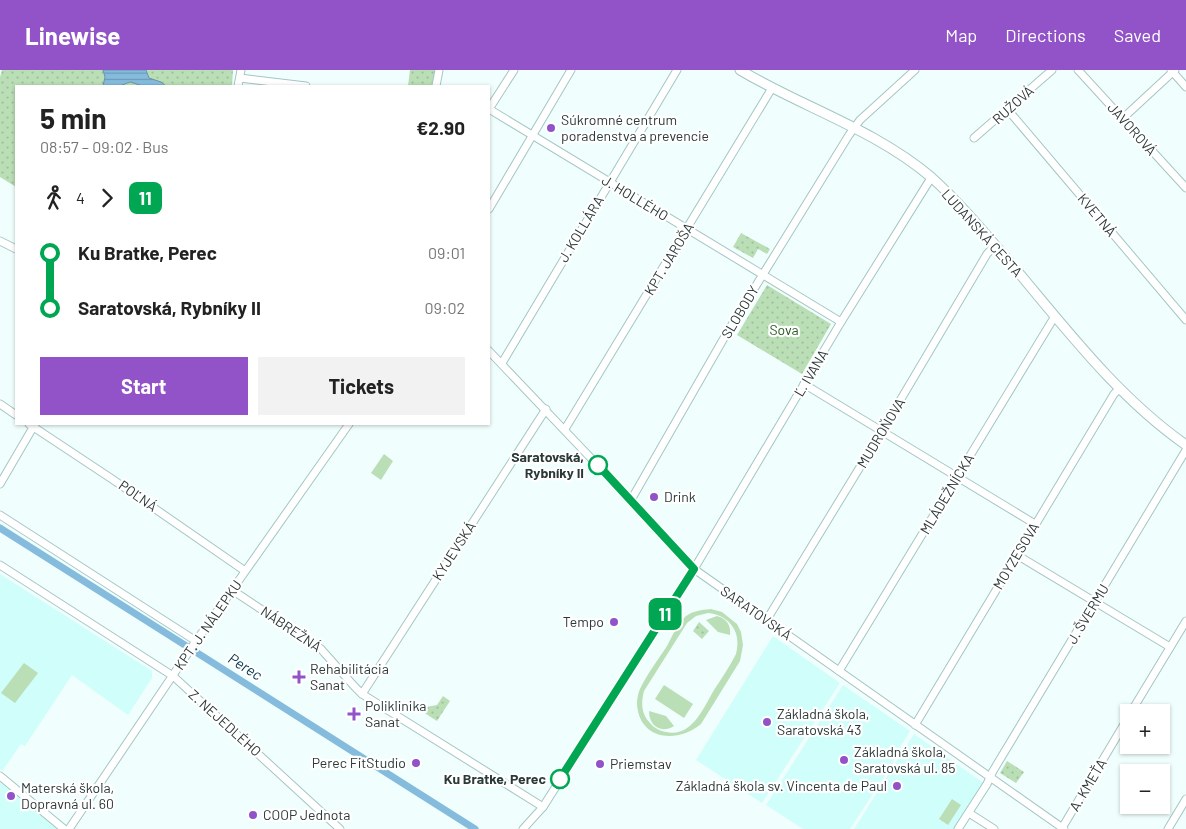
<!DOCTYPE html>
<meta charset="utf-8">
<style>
body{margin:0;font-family:Barlow,sans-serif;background:#f2f2f2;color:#222;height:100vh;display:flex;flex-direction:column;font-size:19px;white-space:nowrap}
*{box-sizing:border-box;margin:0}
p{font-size:16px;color:#767676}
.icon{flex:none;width:28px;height:28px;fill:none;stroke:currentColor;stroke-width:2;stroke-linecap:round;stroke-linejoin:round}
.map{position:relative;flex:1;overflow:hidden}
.side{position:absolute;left:15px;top:15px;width:475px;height:340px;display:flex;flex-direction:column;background:#fff;border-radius:0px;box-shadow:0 1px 4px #0004}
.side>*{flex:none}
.badge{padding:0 10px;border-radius:8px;font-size:18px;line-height:32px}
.buttons{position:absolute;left:1120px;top:634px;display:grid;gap:10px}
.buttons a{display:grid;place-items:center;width:50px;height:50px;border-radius:0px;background:#fff;box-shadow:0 1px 4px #0004;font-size:25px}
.map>.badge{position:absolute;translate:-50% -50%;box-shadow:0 0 0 2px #fff}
.legs{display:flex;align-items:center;gap:8px;height:55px;padding:0 25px;font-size:16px}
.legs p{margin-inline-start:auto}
.overview{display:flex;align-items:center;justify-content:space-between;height:85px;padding:0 25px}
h1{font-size:28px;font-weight:700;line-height:38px}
.action{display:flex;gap:10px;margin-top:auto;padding:10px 25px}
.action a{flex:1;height:58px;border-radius:0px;background:#9253c9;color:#fff;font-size:20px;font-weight:700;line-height:58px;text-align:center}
.action a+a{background:#f2f2f2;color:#222}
ul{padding:0 25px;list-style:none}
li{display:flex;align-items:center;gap:18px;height:55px;font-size:19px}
li i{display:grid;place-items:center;width:8px;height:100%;margin:0 6px;background:currentColor}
li i::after{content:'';width:12px;height:12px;margin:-6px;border:4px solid;border-radius:50%;background:#fff}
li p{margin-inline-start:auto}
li:first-child i{background:linear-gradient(#0000 50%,currentColor 0)}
li:last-child i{background:linear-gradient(currentColor 50%,#0000 0)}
header{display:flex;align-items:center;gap:30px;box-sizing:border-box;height:70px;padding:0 25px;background:#9253c9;color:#fff}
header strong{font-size:24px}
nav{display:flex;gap:28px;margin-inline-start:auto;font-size:18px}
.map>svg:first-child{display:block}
.built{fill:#d0fefa}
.grass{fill:url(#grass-dots)}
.pitch{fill:#badeb5;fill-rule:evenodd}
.water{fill:url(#water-rules);stroke:#6a95ac}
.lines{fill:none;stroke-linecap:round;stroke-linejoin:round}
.canal{stroke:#85bcde;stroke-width:7}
.minor-casing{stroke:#a4c6c3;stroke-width:9}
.tertiary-casing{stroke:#a4c6c3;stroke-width:11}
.minor{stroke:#fff;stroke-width:7}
.tertiary{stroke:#fff;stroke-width:9}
.line-1-casing{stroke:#fff;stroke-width:11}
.line-1{stroke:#00a651;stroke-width:8}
.poi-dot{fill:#9253c9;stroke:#fff;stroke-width:2}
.stop-1-dot{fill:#fff;stroke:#00a651;stroke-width:2.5}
.labels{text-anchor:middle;stroke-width:4.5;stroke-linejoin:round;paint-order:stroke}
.street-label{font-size:14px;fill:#2b3938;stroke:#fff}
.poi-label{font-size:14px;fill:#2b3938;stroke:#fff;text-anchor:start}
.park-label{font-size:14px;fill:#275c22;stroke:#fff}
.stop-label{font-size:14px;font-weight:bold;fill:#2b3938;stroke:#fff;text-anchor:end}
.water-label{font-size:15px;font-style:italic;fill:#07364d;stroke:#fff}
</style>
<header>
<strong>Linewise</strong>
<nav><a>Map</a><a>Directions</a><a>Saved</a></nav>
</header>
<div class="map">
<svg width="1186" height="759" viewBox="0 0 1186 759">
<defs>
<pattern id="grass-dots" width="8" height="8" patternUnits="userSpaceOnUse" patternTransform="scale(1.25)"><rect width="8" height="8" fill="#badeb5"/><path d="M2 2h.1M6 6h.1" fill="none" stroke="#a0bf9c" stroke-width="1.8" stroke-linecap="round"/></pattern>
<pattern id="water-rules" width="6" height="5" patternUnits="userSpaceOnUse" patternTransform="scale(1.25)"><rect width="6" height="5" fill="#85bcde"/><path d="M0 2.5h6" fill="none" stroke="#6d9ab5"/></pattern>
</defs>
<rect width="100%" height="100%" fill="#f0fffd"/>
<g class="built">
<polygon points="0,504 152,601 152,608 128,645 72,605 25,676 21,674 2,701 0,699"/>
<polygon points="773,566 840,613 762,733 696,690"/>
<polygon points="843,615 910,661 895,686 893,693 850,759 803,759 766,735"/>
<polygon points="914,664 985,714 955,759 854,759"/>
<polygon points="0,708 61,759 0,759"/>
</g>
<g class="grass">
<polygon points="2,0 233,0 232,16 16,16 16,117 0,107 0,7"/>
<polygon points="410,0 437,0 433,16 408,16"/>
<polygon points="741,163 770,179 767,184 758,179 753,188 733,177"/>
<polygon points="767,215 831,254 802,304 737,265"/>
<polygon points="699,552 709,561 702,569 693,561"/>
<polygon points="443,626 450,631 437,651 423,642 426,637 437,635"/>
<polygon points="1007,691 1024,702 1016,713 1000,703"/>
</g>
<g class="pitch">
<polygon points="384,384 393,391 381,410 371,403"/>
<path d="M711,539L722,542L737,554L741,562L743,575L740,591L701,654C677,674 639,670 637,634C637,629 638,623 640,619C647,604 658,590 667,576C672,567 676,557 683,549C690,541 701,540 711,539ZM708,543C730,545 742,563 736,584C730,596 722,608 714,620C704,637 692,668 666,662C660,661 654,658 650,653C641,644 641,632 644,621L687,553L696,546Z"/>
<path d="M717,546C727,549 731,555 730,565L718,562L706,550Z"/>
<polygon points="24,593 38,603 15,633 1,623"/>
<polygon points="664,615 693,634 684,648 655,629"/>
<path d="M649,641L666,646L674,656C661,664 649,656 649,641Z"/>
<polygon points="952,729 961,735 948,755 939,749"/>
</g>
<polygon class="water" points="103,0 146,0 149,8 161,12 166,16 142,16 131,12 127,13 120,16 103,16 105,7"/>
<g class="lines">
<polyline class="canal" points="0,458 475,759"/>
<defs>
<g id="minor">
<polyline points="514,0 489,39 841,252"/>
<polyline points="1078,0 1186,118"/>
<polyline points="1171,0 1186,17"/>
<polyline points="240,8 306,16"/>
<polyline points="238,16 241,0"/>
<polyline points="436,16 439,0"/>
<polyline points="1008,40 1186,250"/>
<polyline points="1122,49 1175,0"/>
<polyline points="974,68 1052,0"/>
<polyline points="489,139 571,0"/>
<polyline points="0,171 16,179"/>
<polyline points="489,281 626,425 694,499 1064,759"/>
<polyline points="502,293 677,0"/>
<polyline points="804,314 1035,454"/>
<polyline points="0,334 16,345"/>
<polyline points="29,354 112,409 245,501"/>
<polyline points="565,359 772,18"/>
<polyline points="0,414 35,354"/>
<polyline points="631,430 728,261 849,65 860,50 915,0"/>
<polyline points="0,445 196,571"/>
<polyline points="1017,485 1170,577"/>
<polyline points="0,495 173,606 340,759"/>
<polyline points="232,520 321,579 354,616 362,624 543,737"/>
<polyline points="766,551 882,361 987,184 995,175"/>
<polyline points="839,601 1055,246"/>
<polyline points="362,624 546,339"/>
<polyline points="1131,642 1186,551"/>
<polyline points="915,655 1114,324 1120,318"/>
<polyline points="0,706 64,759"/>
<polyline points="969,743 994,759"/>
<polyline points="1062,758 1129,646"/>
<polyline points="69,759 194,574 349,354"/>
<polyline points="523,759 543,737 694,499 841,252 931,108"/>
<polyline points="958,759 987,714 993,701 1186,380"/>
<polyline points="1168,759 1186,729"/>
</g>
<path id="tertiary" d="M740,0C802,37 874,59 931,107C959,132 984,162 1008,190C1063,255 1116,326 1186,375"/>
</defs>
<use href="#minor" class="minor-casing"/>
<use href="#tertiary" class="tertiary-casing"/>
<use href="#minor" class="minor"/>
<use href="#tertiary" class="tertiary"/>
</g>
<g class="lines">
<defs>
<polyline id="line-1" points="560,709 694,499 598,395"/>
</defs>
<use href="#line-1" class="line-1-casing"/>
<use href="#line-1" class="line-1"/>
</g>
<g class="poi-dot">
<circle cx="551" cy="58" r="5"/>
<circle cx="654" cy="427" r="5"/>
<circle cx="614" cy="552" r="5"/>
<path d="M296.5 599.5h5v5h5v5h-5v5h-5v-5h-5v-5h5z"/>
<path d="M351.5 636.5h5v5h5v5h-5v5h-5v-5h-5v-5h5z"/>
<circle cx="767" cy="652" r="5"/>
<circle cx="844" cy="690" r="5"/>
<circle cx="416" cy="693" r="5"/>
<circle cx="600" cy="694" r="5"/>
<circle cx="897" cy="716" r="5"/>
<circle cx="11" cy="726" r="5"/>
<circle cx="253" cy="745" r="5"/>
</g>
<g class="stop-1-dot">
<circle cx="598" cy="395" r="9"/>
<circle cx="560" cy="709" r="9"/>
</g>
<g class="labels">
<g class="street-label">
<text transform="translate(1013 35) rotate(-42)" y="5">RUŽOVÁ</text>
<text transform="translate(1132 59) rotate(48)" y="5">JAVOROVÁ</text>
<text transform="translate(635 128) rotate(31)" y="5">J. HOLLÉHO</text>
<text transform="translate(1097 145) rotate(50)" y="5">KVETNÁ</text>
<text transform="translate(581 159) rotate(-59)" y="5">J. KOLLÁRA</text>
<text transform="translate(982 163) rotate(48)" y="5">LUDANSKÁ CESTA</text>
<text transform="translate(669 189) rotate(-59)" y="5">KPT. JAROŠA</text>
<text transform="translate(740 242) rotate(-59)" y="5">SLOBODY</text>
<text transform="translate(811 303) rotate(-59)" y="5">Ľ. IVANA</text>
<text transform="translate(881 363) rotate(-59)" y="5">MUDROŇOVA</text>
<text transform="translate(947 424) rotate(-59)" y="5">MLÁDEŽNÍCKA</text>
<text transform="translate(138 426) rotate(35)" y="5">POĽNÁ</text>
<text transform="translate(454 481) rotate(-57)" y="5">KYJEVSKÁ</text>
<text transform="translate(1016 486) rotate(-59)" y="5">MOYZESOVA</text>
<text transform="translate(756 543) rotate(35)" y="5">SARATOVSKÁ</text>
<text transform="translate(1088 544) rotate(-59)" y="5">J. ŠVERMU</text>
<text transform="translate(208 555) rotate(-55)" y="5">KPT. J. NÁLEPKU</text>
<text transform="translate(291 559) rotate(34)" y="5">NÁBREŽNÁ</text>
<text transform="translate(225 653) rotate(42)" y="5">Z. NEJEDLÉHO</text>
<text transform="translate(1088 715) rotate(-59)" y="5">A. KMEŤA</text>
</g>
<g class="poi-label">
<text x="561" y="55">Súkromné centrum<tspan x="561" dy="16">poradenstva a prevencie</tspan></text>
<text x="664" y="432">Drink</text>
<text x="604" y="557" text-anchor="end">Tempo</text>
<text x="310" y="604">Rehabilitácia<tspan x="310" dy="16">Sanat</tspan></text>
<text x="365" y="641">Poliklinika<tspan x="365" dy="16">Sanat</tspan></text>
<text x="777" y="649">Základná škola,<tspan x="777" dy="16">Saratovská 43</tspan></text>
<text x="854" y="687">Základná škola,<tspan x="854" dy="16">Saratovská ul. 85</tspan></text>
<text x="406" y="698" text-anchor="end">Perec FitStudio</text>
<text x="610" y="699">Priemstav</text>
<text x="887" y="721" text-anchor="end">Základná škola sv. Vincenta de Paul</text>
<text x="21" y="723">Materská škola,<tspan x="21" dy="16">Dopravná ul. 60</tspan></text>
<text x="263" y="750">COOP Jednota</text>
</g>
<g class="park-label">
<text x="784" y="265">Sova</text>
</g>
<g class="stop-label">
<text x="584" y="392">Saratovská,<tspan x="584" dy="16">Rybníky II</tspan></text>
<text x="546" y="714">Ku Bratke, Perec</text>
</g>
<g class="water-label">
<text transform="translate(245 597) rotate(32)" y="5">Perec</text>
</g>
</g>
</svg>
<div class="buttons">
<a>+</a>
<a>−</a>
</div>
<b class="badge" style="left:665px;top:544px;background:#00a651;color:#fff">11</b>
<section class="side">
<div class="overview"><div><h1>5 min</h1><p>08:57 – 09:02 · Bus</p></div><b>€2.90</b></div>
<div class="legs"><svg class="icon" aria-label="walk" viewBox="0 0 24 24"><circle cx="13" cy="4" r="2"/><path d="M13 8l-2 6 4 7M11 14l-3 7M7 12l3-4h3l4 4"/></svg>4<svg class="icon" aria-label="forward" viewBox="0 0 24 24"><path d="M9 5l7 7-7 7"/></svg><b class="badge" style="background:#00a651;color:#fff">11</b></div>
<ul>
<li><i style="color:#00a651"></i><b>Ku Bratke, Perec</b><p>09:01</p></li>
<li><i style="color:#00a651"></i><b>Saratovská, Rybníky II</b><p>09:02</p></li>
</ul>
<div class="action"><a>Start</a><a>Tickets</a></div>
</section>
</div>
